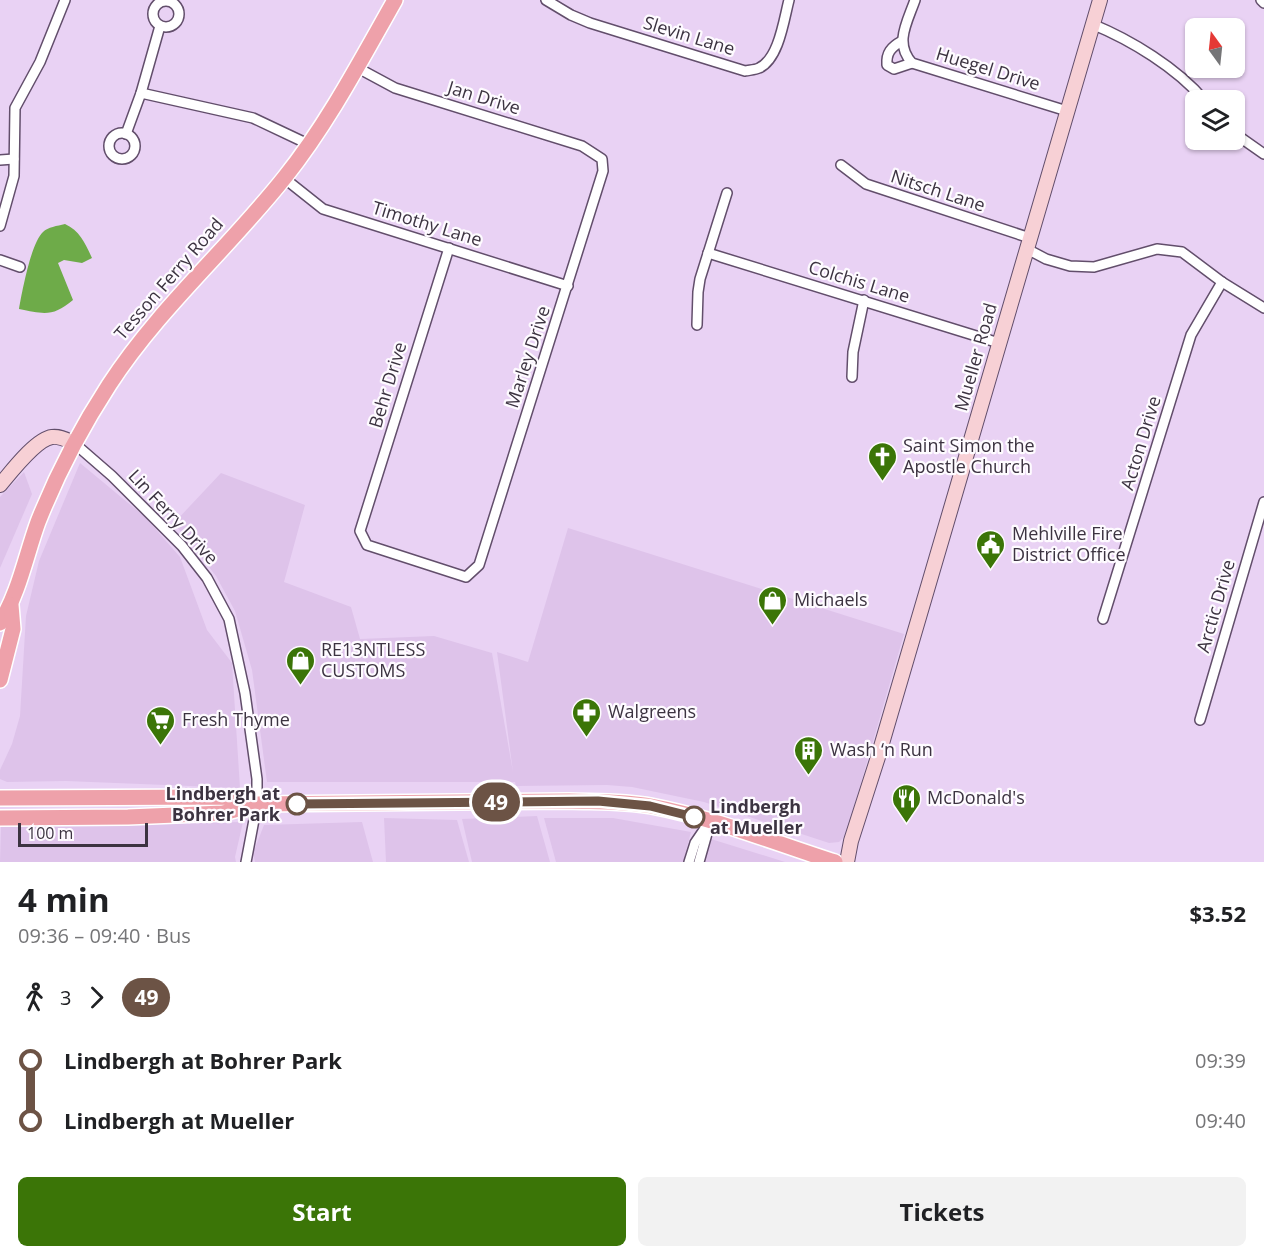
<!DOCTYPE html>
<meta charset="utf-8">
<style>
body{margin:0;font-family:"Open Sans",sans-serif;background:#f2f2f2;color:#202124;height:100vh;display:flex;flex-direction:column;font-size:22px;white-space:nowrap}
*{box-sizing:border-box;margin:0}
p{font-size:20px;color:#757577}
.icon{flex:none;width:33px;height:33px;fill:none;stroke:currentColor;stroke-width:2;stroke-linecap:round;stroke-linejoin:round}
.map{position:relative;height:862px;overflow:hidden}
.side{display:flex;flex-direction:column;background:#fff;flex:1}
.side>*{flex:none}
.badge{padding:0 12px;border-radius:20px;font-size:21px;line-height:39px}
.needle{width:39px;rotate:345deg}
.controls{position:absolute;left:1185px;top:18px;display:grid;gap:12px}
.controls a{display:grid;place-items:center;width:60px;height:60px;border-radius:9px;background:#fff;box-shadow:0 2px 4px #0004;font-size:30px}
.scale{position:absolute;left:18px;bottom:15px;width:130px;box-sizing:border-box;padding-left:6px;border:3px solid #3c3341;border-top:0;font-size:16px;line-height:21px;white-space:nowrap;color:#3c3341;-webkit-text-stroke:4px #fefbff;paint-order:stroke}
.map>.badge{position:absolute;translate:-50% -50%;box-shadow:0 0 0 3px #fff}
.legs{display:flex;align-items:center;gap:9px;height:66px;padding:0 18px;font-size:20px}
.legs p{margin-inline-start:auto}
.summary{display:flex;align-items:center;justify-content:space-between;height:102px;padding:0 18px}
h1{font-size:33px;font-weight:700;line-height:45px}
.button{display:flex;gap:12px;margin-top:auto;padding:12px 18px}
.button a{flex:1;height:69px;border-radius:9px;background:#3b7507;color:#fff;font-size:24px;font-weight:700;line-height:69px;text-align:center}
.button a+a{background:#f2f2f2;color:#202124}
ul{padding:0 18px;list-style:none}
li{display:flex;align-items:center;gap:21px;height:60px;font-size:22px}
li i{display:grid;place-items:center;width:9px;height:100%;margin:0 8px;background:currentColor}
li i::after{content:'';width:15px;height:15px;margin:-8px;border:4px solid;border-radius:50%;background:#fff}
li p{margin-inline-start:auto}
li:first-child i{background:linear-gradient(#0000 50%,currentColor 0)}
li:last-child i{background:linear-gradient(currentColor 50%,#0000 0)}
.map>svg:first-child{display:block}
.built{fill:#dec3ea}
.forest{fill:#6eab49}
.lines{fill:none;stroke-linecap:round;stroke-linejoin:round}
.street-casing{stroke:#624e6b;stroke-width:12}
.secondary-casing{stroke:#624e6b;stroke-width:16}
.primary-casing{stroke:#fff;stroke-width:18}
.street{stroke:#fff;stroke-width:9}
.secondary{stroke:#f7d0d5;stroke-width:14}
.primary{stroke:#eea1aa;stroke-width:15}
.line-1-casing{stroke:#fff;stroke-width:14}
.line-1{stroke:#6c5345;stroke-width:9}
.stop-1-dot{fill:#fff;stroke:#6c5345;stroke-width:3}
.labels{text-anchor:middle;stroke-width:4.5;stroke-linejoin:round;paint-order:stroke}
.street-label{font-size:18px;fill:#3c3341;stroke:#fefbff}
.poi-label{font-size:18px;fill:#3c3341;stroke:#fefbff;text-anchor:start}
.stop-label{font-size:18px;font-weight:bold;fill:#3c3341;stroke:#fefbff;text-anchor:end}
</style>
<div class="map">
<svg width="1264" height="862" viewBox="0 0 1264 862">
<rect width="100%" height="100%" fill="#e9d2f4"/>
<g class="built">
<polygon points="80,463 145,517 180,557 207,630 232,663 240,788 66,781 7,782 0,779 0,770 12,744 20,716 26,616 39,561"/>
<polygon points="24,472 32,494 0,568 0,497"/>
<polygon points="221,473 305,505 284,582 351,607 360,639 434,636 492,653 513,772 497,652 528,662 568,528 904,634 846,835 839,842 829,843 704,802 632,787 607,785 516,786 515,782 267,782 252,670 235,611 216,576 174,523"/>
<polygon points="537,816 550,862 472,862 462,819"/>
<polygon points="384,818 457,820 469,862 386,862"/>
<polygon points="544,818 613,818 691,832 683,862 556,862"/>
<polygon points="243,822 235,857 236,862 0,862 1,827"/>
<polygon points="362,822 373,862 255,862 253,853 264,825"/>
<polygon points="711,839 785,862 704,862"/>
</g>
<path class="forest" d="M65,224C80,231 85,243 92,258L82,263L64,260L58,263L73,300C53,317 44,314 19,309C22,292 31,243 43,232C48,227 57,226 65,224Z"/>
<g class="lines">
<defs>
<g id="street">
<path d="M546,0L571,15L590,23L745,71C749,70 755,70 759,68C779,59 784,19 789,0"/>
<path d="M915,0C907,23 894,43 912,63L1067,111"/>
<polyline points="1261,0 1264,3"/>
<circle cx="166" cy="14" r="13"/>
<path d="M1092,24C1131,40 1177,68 1204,100"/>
<path d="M902,41C891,47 886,53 887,65L894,69L912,63"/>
<polyline points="356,67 395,88 582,146 602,159 603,171 479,565 466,577 367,545 360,531 449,248"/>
<polyline points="141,93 253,118 308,144"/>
<polyline points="1234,133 1264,154"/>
<circle cx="122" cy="146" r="13"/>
<polyline points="126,134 141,93 160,26"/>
<polyline points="0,160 14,159"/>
<polyline points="841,165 866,184 1030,238"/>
<polyline points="284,178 323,209 568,286"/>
<polyline points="0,226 14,176 15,108 40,62 65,0"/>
<polyline points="1027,249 1046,259 1070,266 1094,267 1157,249 1182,252 1222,282 1264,308"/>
<polyline points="708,253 999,343"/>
<polyline points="0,260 20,267"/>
<polyline points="697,325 698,292 700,279 727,193"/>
<polyline points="852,377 853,352 864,300"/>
<polyline points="74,443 112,476 182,546 207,578 229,619 245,693 257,779 257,804 246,862"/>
<polyline points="1103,619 1191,335 1222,282"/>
<polyline points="1200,720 1264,502"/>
<polyline points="689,862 695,843 710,821"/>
<polyline points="699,862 710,823"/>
</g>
<g id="secondary">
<path d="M0,485C11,472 36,439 52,437C60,436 67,440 74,443"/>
<polyline points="847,862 851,841 878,757 1100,0"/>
</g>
<g id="primary">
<path d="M0,623C19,593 26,555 38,522C57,474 81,428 109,385C159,308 228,249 285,177C328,123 361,60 395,0"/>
<polyline points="0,680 13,629 11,605"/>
<path d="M0,798L223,797L257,804L569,801C596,802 624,801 651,806C714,818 775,843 835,862"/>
<polyline points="0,818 128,817 223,813 254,805"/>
</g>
</defs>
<use href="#street" class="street-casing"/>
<use href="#secondary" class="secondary-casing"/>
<use href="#primary" class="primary-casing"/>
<use href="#street" class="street"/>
<use href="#secondary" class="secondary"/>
<use href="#primary" class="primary"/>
</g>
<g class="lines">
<defs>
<polyline id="line-1" points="297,804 598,801 650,806 694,817"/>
</defs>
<use href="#line-1" class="line-1-casing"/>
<use href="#line-1" class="line-1"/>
</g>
<defs>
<symbol id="church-pin" viewBox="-11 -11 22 30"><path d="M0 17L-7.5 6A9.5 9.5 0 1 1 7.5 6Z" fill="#3b7507" stroke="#fefbff"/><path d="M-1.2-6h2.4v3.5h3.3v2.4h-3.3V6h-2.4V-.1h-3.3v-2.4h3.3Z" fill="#fff"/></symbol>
<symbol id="civic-pin" viewBox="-11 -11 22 30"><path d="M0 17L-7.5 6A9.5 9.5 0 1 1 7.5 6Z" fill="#3b7507" stroke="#fefbff"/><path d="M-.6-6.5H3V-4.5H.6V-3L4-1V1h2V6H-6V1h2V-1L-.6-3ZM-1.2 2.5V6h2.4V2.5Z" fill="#fff"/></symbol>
<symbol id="shop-pin" viewBox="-11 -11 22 30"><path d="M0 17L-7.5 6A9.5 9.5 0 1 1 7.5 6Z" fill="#3b7507" stroke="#fefbff"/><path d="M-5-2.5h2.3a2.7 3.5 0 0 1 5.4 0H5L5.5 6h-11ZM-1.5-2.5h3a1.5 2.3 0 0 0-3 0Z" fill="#fff"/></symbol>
<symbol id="pharmacy-pin" viewBox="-11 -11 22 30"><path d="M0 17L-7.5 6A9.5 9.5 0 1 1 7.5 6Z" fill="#3b7507" stroke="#fefbff"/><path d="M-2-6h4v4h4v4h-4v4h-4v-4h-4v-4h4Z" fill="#fff"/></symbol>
<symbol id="supermarket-pin" viewBox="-11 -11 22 30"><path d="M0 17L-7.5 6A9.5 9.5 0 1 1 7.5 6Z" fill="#3b7507" stroke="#fefbff"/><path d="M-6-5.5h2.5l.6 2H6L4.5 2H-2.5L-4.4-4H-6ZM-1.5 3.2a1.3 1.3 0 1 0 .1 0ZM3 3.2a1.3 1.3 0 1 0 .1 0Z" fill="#fff"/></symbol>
<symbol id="building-pin" viewBox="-11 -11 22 30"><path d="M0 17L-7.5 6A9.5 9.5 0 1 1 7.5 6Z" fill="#3b7507" stroke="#fefbff"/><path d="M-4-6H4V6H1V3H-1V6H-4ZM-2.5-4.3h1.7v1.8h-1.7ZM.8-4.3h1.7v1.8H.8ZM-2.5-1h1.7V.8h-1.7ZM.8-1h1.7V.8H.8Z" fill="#fff"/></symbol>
<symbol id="restaurant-pin" viewBox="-11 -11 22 30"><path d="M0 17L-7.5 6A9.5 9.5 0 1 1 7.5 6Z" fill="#3b7507" stroke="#fefbff"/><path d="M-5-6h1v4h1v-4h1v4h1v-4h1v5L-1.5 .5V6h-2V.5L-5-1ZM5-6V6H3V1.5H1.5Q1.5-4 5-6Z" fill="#fff"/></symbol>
</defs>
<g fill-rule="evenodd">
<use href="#church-pin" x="866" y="440" width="33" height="45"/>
<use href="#civic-pin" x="974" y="528" width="33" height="45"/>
<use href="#shop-pin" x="756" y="584" width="33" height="45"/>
<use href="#shop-pin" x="284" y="644" width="33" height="45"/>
<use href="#pharmacy-pin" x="570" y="696" width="33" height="45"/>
<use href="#supermarket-pin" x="144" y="704" width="33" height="45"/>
<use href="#building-pin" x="792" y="734" width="33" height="45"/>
<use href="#restaurant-pin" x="890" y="782" width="33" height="45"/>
</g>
<g class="stop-1-dot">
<circle cx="297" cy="804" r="10"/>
<circle cx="694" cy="817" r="10"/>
</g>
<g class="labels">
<g class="street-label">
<text transform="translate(689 36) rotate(17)" y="6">Slevin Lane</text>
<text transform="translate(988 69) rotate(17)" y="6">Huegel Drive</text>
<text transform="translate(484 98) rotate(17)" y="6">Jan Drive</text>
<text transform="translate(938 191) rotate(18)" y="6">Nitsch Lane</text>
<text transform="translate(427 224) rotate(17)" y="6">Timothy Lane</text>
<text transform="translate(169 279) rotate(-49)" y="6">Tesson Ferry Road</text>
<text transform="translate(859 282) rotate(17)" y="6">Colchis Lane</text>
<text transform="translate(528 357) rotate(-72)" y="6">Marley Drive</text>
<text transform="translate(976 357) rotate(-74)" y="6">Mueller Road</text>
<text transform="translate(388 385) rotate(-73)" y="6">Behr Drive</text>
<text transform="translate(1141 443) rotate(-73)" y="6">Acton Drive</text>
<text transform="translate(173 517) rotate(47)" y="6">Lin Ferry Drive</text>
<text transform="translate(1216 606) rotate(-74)" y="6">Arctic Drive</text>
</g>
<g class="poi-label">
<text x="903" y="452">Saint Simon the<tspan x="903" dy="21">Apostle Church</tspan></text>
<text x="1012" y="540">Mehlville Fire<tspan x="1012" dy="21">District Office</tspan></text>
<text x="794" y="606">Michaels</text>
<text x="321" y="656">RE13NTLESS<tspan x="321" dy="21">CUSTOMS</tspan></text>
<text x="608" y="718">Walgreens</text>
<text x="182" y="726">Fresh Thyme</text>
<text x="830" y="756">Wash ‘n Run</text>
<text x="927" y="804">McDonald's</text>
</g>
<g class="stop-label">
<text x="280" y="800">Lindbergh at<tspan x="280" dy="21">Bohrer Park</tspan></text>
<text x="710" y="813" text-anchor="start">Lindbergh<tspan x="710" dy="21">at Mueller</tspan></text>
</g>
</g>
</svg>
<div class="controls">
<a><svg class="needle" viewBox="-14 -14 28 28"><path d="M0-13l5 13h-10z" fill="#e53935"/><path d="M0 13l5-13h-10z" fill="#757577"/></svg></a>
<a><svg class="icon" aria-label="layers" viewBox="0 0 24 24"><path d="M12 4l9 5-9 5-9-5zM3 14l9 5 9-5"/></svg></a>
</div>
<div class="scale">100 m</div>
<b class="badge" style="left:496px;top:802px;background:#6c5345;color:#fff">49</b>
</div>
<section class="side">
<div class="summary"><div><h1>4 min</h1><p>09:36 – 09:40 · Bus</p></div><b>$3.52</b></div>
<div class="legs"><svg class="icon" aria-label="walk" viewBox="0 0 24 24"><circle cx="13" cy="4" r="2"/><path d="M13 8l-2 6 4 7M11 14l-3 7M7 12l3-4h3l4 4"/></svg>3<svg class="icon" aria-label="forward" viewBox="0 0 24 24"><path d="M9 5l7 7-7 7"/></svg><b class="badge" style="background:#6c5345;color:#fff">49</b></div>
<ul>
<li><i style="color:#6c5345"></i><b>Lindbergh at Bohrer Park</b><p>09:39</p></li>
<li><i style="color:#6c5345"></i><b>Lindbergh at Mueller</b><p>09:40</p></li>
</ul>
<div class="button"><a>Start</a><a>Tickets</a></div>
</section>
